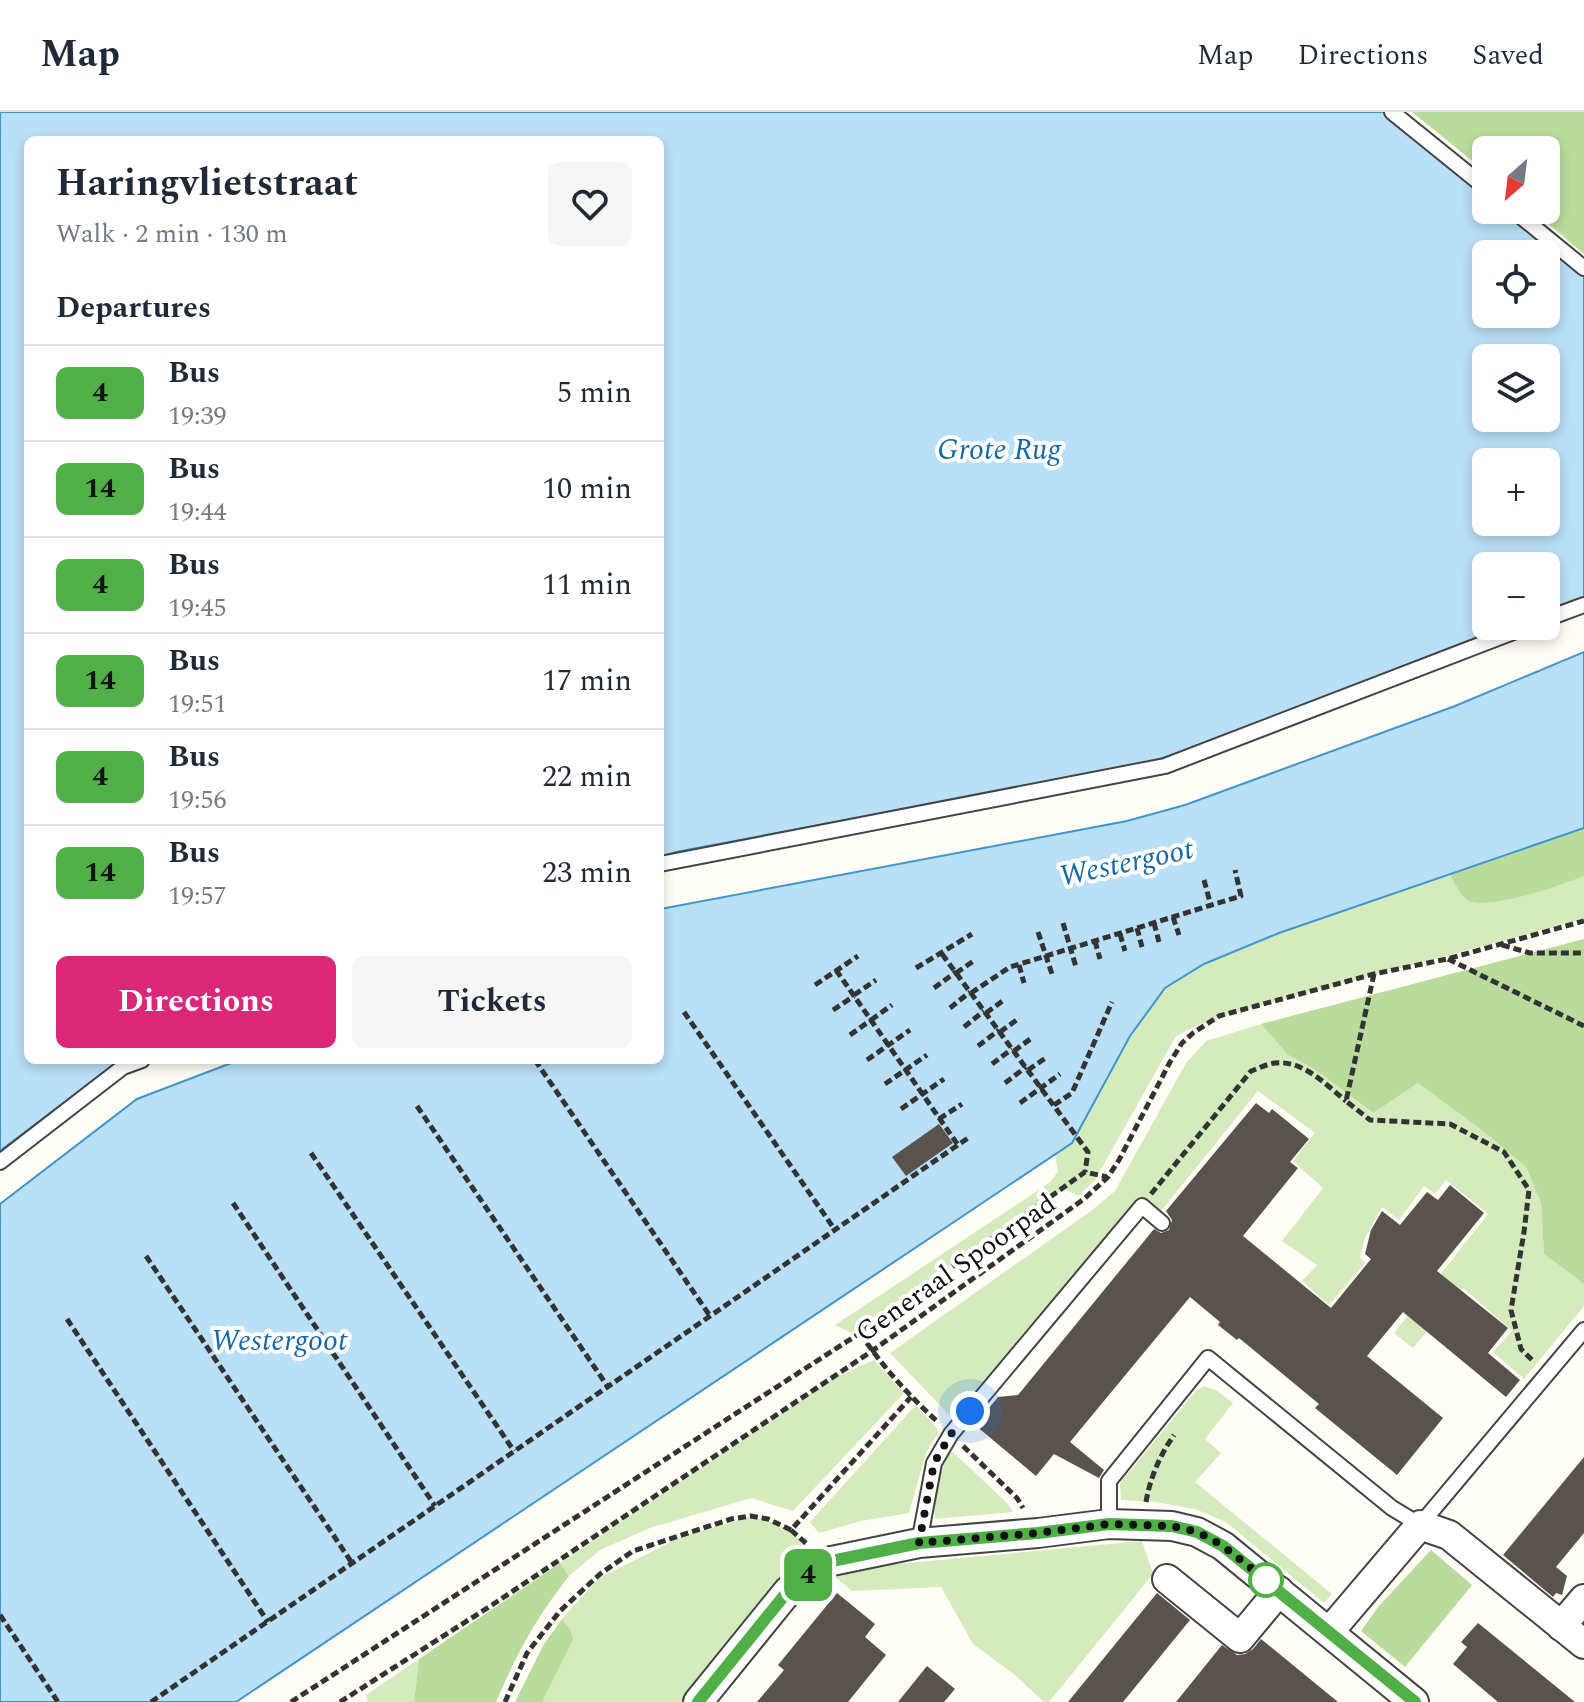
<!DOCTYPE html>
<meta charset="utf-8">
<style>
body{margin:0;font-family:Spectral,serif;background:#f6f6f7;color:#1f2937;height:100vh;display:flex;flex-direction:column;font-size:30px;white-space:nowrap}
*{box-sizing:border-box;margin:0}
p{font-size:26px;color:#747a83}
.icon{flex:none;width:44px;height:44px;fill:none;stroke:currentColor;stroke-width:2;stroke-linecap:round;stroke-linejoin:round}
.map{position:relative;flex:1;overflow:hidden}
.sheet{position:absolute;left:24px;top:24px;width:640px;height:928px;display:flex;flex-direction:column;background:#fff;border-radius:12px;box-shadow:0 4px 12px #0003}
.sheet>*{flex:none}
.badge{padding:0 16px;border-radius:12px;font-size:28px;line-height:52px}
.needle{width:52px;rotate:208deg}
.buttons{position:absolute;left:1472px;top:24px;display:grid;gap:16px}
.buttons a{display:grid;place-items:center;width:88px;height:88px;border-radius:12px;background:#fff;box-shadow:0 4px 12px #0003;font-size:40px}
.you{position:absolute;width:40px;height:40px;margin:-20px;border:6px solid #fff;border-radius:50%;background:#1a73e8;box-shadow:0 0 0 12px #1a73e833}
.map>.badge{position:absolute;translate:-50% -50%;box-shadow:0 0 0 4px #fff}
h2{padding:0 32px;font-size:30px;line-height:72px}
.round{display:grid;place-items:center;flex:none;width:84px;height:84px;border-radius:12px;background:#f6f6f7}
.head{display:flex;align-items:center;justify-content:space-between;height:136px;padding:0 32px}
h1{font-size:38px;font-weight:700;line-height:60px}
.button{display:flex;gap:16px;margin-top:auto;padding:16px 32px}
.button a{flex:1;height:92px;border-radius:12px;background:#db2777;color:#fff;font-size:32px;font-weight:700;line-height:92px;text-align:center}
.button a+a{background:#f6f6f7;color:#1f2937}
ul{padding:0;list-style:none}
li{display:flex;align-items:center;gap:24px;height:96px;padding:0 32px;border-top:2px solid #e0e1e3}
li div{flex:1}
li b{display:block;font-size:30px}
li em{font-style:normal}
li .badge{min-width:88px;font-weight:700;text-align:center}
header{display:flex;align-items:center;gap:48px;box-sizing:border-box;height:112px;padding:0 40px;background:#fff;border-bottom:2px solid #e0e1e3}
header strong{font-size:38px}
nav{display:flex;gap:44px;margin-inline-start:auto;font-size:28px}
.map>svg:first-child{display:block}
.green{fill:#d5ebbd}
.forest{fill:#b9dc9c}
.water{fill:#b9e0f7;stroke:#3f96cf;stroke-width:2;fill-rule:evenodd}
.building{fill:#5a524d}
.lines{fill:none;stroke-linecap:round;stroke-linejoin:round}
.lane-casing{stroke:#444;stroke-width:18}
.street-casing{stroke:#444;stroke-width:32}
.path{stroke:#333;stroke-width:5;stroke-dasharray:8 4;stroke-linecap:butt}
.lane{stroke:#fff;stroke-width:14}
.street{stroke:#fff;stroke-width:28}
.line-casing{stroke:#fff;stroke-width:18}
.line{stroke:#50af46;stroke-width:12}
.walk{stroke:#111;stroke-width:8;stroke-dasharray:0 14.4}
.stop-dot{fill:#fff;stroke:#50af46;stroke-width:4}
.labels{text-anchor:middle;stroke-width:8;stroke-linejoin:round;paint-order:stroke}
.street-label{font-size:28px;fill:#111;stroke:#fff}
.water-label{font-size:30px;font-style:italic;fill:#1768a6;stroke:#fff}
</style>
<header>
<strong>Map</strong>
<nav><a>Map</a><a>Directions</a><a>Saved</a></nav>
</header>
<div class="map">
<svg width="1584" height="1590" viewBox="0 0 1584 1590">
<rect width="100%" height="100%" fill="#fffdf5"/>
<g class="green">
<path d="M1449,762L1465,787C1506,782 1546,781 1584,764V807L1240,899L1198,913L1176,924L1095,1068L1078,1084L1064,1077L851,1221L835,1213L1049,1071L1058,1060L1055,1042L1072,1031L1130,924L1165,876L1204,852L1279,821Z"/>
<polygon points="1261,912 1288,943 1313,956 1372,1001 1418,971 1484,1020 1526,1055 1541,1091 1544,1142 1584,1172 1584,1194 1524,1267 1493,1240 1512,1219 1463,1176 1413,1236 1394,1221 1488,1102 1446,1068 1435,1082 1424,1074 1399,1108 1382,1095 1365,1126 1360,1145 1365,1151 1329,1193 1302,1169 1317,1153 1282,1129 1323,1076 1293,1049 1315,1021 1258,979 1153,1109 1145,1101 954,1308 890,1241 1091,1099 1115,1079 1186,951 1206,929"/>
<polygon points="874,1248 904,1281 793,1399 751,1386 650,1416 600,1438 569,1464 560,1451 834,1266"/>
<polygon points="1204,1274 1216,1278 1233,1291 1205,1327 1221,1341 1195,1370 1332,1482 1324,1491 1226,1410 1195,1397 1155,1390 1121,1388 1120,1371 1195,1280"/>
<polygon points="916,1293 939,1319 926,1341 909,1401 861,1409 819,1421 810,1410"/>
<path d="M953,1340L1008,1392L1013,1400L935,1407C932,1383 938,1362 949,1341Z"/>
<polygon points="752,1404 778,1412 818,1441 692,1590 542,1590 570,1517 562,1507 599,1466 681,1425"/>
<polygon points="1142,1429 1153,1462 1049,1590 1044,1590 1015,1563 973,1532 941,1475 852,1479 835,1465 876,1454"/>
<polygon points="419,1547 414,1590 368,1590 366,1583"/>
</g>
<g class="forest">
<polygon points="1412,0 1584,0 1584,142 1532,98 1546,98 1546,38 1486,38 1486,60"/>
<path d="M1584,716V764C1563,773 1487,799 1467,788C1460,783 1454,769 1449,762Z"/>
<polygon points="1584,827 1584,1172 1544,1142 1541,1091 1526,1055 1484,1020 1418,971 1373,1001 1313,956 1288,943 1261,912"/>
<polygon points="1431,1438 1472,1473 1405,1555 1361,1519 1378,1495"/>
<path d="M560,1451L569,1464C536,1506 517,1541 496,1590H414L419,1547Z"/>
<polygon points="562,1507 570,1517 573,1528 542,1590 515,1590 544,1532"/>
</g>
<g class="water">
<path d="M0,0H1390L1486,79V98H1509L1584,159V485L1546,500V454H1486V514H1512L1208,632L1140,653L676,740L660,745V28H28V948H120L0,1039ZM1486,142H1546V202H1486ZM1486,246H1546V306H1486ZM1486,350H1546V410H1486Z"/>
<polygon points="1584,540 1584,716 1279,821 1204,852 1165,876 1130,924 1072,1031 236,1590 0,1590 0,1092 137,987 239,948 660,948 660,797 1127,709 1185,693 1455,594"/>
</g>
<g class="building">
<polygon points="1256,991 1269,1001 1272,997 1309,1027 1290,1050 1298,1056 1243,1124 1331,1196 1371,1147 1365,1142 1371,1118 1382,1099 1400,1113 1427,1080 1438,1088 1450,1073 1484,1101 1437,1159 1508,1216 1488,1241 1520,1268 1506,1285 1403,1200 1367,1244 1443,1306 1397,1363 1315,1296 1319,1292 1239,1226 1237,1228 1218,1213 1220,1210 1190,1185 1070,1330 1104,1358 1099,1366 1054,1342 1036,1364 975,1313 998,1285 1018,1283 1154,1117 1161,1121 1169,1118 1172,1108 1166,1099"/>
<polygon points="939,1012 953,1031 906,1064 892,1045"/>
<polygon points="1584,1345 1584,1421 1556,1455 1567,1464 1562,1483 1556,1481 1553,1485 1503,1443"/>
<polygon points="837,1481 875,1512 865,1525 886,1543 848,1590 757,1590 784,1558 778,1553"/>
<polygon points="1157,1481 1190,1508 1123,1590 1068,1590"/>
<polygon points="1478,1511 1575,1590 1498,1590 1453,1552 1467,1535 1461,1530"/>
<polygon points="1261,1527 1338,1590 1176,1590 1222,1533 1237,1543 1245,1542 1253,1537"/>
<polygon points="927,1554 955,1577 944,1590 898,1590"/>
</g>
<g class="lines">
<defs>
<g id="lane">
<polyline points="1392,0 1486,76"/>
<polyline points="1513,98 1584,156"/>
<polyline points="1546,507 1584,493"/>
<polyline points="660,752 1165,654 1529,514"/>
<polyline points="0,1050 123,955 142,948"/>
<polyline points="1109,1412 1109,1369 1208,1246 1392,1396 1420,1413 1584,1218"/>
<polyline points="919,1431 934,1351 951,1322 1142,1094 1162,1111"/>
</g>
<g id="street">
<polyline points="1167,1467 1240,1526 1279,1479"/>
<polyline points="1561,1514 1584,1487"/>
<polyline points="1329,1520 1420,1413 1449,1423 1584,1532"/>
<polyline points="698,1590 788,1479 799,1469 827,1450 919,1431 1038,1421 1109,1412 1172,1414 1197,1420 1223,1434 1414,1590"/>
</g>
</defs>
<use href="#lane" class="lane-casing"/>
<use href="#street" class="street-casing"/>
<g class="path">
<polyline points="1204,768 1211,794"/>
<polyline points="1173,805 1179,823"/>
<polyline points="1063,811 1076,855"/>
<polyline points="1154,811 1159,830"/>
<polyline points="1137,816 1142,835"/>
<polyline points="1038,820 1052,862"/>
<polyline points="1120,822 1125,839"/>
<polyline points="1095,829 1100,847"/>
<polyline points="1502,833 1530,841 1584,841"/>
<polyline points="942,842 1088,1040 1085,1060"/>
<polyline points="1448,847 1584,914"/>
<polyline points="1019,853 1024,871"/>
<polyline points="916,856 972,822"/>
<polyline points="836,858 958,1033"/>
<polyline points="956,861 975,848"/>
<polyline points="1374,862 1346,989 1370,1008 1450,1012 1504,1040 1529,1078 1524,1120 1511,1198 1521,1237 1534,1250"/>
<polyline points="815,873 858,844"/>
<polyline points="934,876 956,860"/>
<polyline points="971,881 1010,855 1241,784 1235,758"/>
<polyline points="854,883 876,868"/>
<polyline points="950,896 970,880"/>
<polyline points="833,898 854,884"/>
<polyline points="684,900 835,1118"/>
<polyline points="986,901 1004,888"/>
<polyline points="871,908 892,893"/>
<polyline points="964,915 984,899"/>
<polyline points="1000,920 1018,907"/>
<polyline points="850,923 871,908"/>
<polyline points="978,934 999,918"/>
<polyline points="1014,939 1033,925"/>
<polyline points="535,948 710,1204"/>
<polyline points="867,948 910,918"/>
<polyline points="992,952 1012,937"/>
<polyline points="1028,958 1047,945"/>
<polyline points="1005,971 1026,955"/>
<polyline points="885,972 927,943"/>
<polyline points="1020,991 1060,962"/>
<polyline points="1054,993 1072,981 1112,890"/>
<polyline points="417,994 608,1275"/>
<polyline points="901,997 944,967"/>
<polyline points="939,1007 962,992"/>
<polyline points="311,1041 514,1339"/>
<path d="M1151,1082L1251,959C1259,956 1267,952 1275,951C1304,948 1326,973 1346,989"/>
<polyline points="233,1091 435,1394"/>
<polyline points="146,1144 352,1451"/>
<polyline points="67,1207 268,1510"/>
<path d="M860,1221C882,1254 909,1284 939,1311"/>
<polyline points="963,1334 1017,1386 1023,1396"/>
<path d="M1146,1390C1150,1366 1160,1343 1174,1323"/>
<polyline points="791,1418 808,1433"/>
<polyline points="0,1503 58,1590"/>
<polyline points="151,1590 968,1026"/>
<polyline points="291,1590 860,1221 1085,1060 1107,1065"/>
<polyline points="340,1590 492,1493 872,1239 1084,1087 1108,1065 1119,1048 1170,950 1182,931 1193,921 1219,904 1374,862 1447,847 1584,809"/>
<polyline points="505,1590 527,1541 560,1499 600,1462 633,1439 731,1407 751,1404 768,1407 791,1418 911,1285"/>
</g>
<use href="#lane" class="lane"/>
<use href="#street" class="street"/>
</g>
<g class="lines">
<defs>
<polyline id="line" points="698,1590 788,1479 799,1469 827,1450 919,1431 1038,1421 1109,1412 1172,1414 1197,1420 1223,1434 1415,1590"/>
</defs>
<use href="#line" class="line-casing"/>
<use href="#line" class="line"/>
<polyline class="walk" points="970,1299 951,1322 934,1351 919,1431 1038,1421 1109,1412 1172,1414 1197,1420 1211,1427 1223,1434 1266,1468"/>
</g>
<circle class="stop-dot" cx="1266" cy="1468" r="16"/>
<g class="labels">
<g class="street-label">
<text transform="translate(955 1155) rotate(-35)" y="10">Generaal Spoorpad</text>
</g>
<g class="water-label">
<text x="999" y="347">Grote Rug</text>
<text transform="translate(1126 750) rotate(-12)" y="10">Westergoot</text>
<text x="279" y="1238">Westergoot</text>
</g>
</g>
</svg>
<div class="buttons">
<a><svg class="needle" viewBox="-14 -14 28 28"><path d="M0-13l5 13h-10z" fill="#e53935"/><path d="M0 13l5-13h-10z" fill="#747a83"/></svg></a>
<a><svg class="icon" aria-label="locate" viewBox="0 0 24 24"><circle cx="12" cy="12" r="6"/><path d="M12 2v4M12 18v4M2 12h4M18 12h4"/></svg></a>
<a><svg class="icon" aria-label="layers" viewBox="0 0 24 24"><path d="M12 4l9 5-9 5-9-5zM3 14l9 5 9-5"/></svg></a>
<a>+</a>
<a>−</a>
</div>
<div class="you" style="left:970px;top:1299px"></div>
<b class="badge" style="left:808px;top:1463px;background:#50af46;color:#111">4</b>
<section class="sheet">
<div class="head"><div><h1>Haringvlietstraat</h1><p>Walk · 2 min · 130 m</p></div><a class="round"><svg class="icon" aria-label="heart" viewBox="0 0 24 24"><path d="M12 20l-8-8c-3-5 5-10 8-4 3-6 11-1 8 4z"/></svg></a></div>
<h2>Departures</h2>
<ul>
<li><span class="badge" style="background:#50af46;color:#111">4</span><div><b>Bus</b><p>19:39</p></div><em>5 min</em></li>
<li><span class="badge" style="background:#50af46;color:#111">14</span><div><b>Bus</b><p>19:44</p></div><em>10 min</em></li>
<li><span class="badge" style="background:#50af46;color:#111">4</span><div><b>Bus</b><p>19:45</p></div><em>11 min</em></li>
<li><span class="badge" style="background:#50af46;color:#111">14</span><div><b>Bus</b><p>19:51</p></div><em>17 min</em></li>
<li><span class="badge" style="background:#50af46;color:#111">4</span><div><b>Bus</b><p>19:56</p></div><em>22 min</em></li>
<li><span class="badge" style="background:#50af46;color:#111">14</span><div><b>Bus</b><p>19:57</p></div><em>23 min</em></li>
</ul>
<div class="button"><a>Directions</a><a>Tickets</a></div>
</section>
</div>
